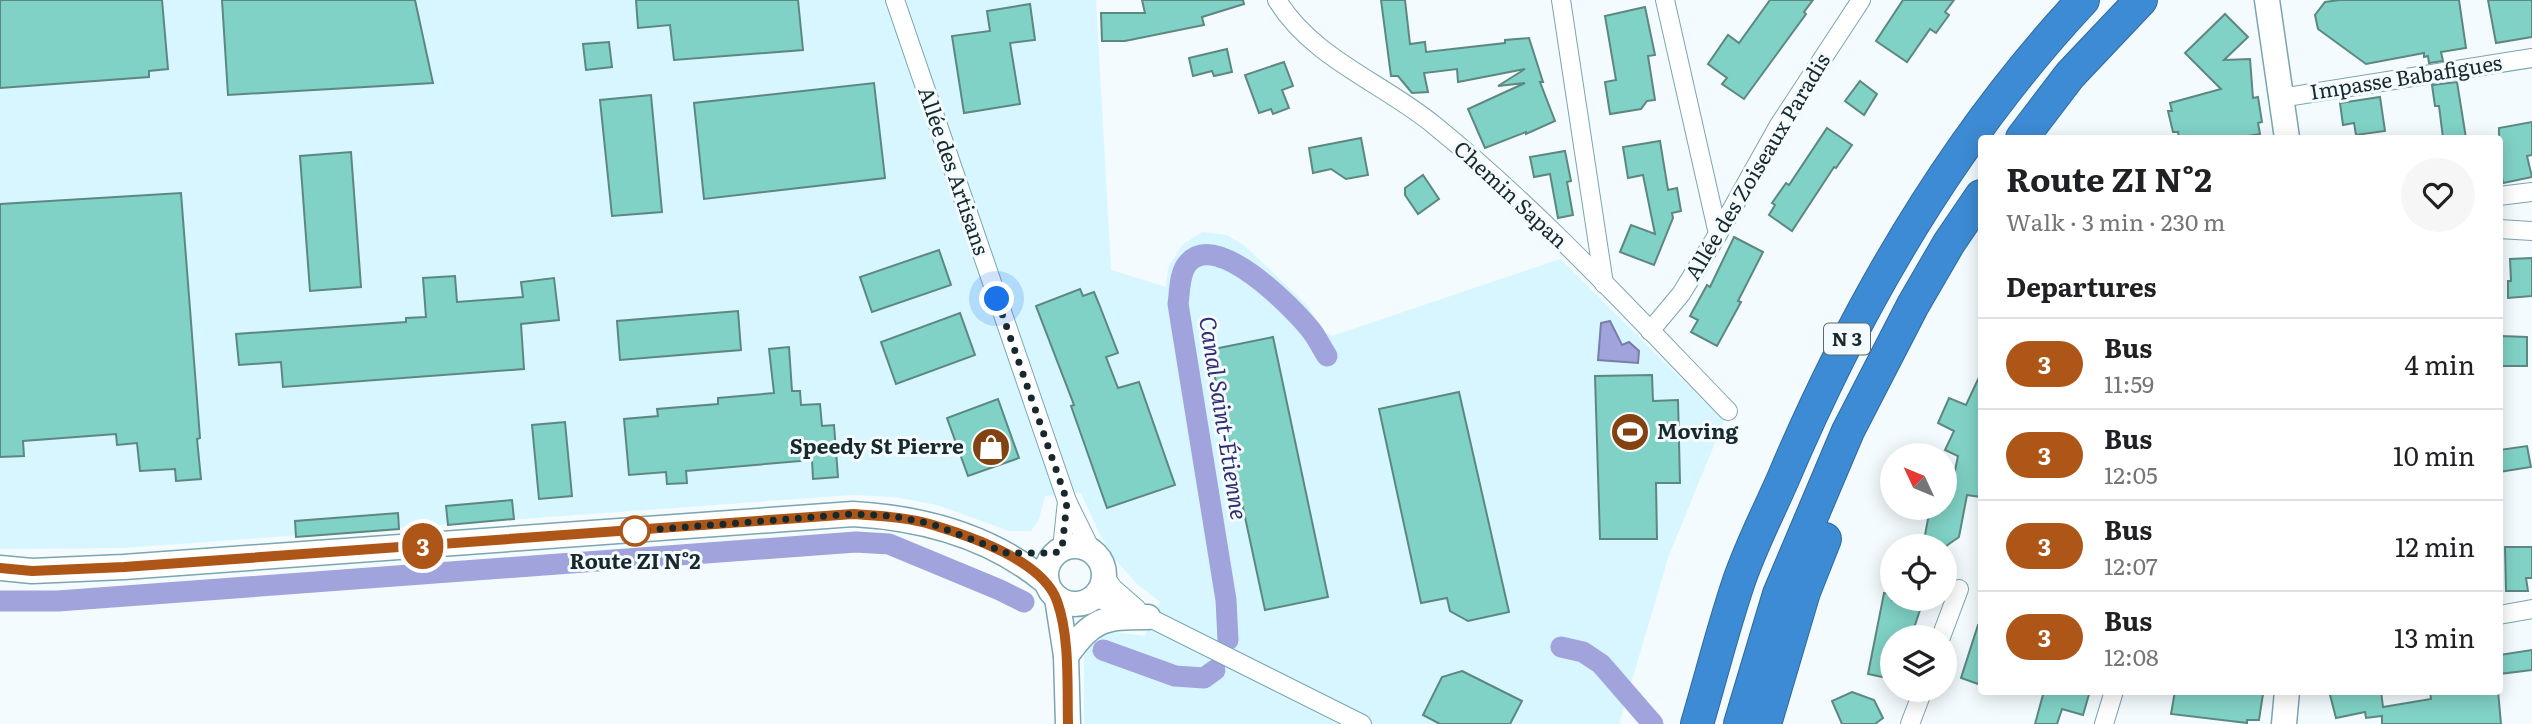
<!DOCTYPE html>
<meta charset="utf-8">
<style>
body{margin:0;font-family:Literata,serif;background:#f6f6f6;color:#202124;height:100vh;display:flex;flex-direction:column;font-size:26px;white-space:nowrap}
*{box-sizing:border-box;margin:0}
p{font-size:23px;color:#757577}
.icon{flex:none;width:38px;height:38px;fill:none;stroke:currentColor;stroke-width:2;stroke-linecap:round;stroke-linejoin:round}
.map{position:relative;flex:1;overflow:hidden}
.details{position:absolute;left:1978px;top:135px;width:525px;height:560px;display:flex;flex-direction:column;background:#fff;border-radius:7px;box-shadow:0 4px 18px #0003}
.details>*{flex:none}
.badge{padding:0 14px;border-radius:23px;font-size:24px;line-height:46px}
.needle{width:46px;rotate:314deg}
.tools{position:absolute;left:1880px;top:443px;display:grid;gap:14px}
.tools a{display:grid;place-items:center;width:77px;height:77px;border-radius:50%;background:#fff;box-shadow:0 4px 18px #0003;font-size:35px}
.you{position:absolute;width:35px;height:35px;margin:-18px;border:5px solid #fff;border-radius:50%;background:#1a73e8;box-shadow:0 0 0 10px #1a73e833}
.map>.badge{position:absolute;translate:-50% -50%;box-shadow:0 0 0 4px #fff}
h2{padding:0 28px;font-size:26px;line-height:63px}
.round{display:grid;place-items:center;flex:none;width:74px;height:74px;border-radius:37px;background:#f6f6f6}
.head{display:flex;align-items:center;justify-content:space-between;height:119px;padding:0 28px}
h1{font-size:33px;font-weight:700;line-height:52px}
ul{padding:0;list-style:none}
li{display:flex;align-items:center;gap:21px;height:91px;padding:0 28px;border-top:2px solid #e0e0e0}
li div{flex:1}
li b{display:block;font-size:26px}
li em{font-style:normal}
li .badge{min-width:77px;font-weight:700;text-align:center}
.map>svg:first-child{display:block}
.built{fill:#d7f6ff}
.water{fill:#a1a3dc;stroke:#787ea8;stroke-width:2}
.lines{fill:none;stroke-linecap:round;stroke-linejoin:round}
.canal{stroke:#a1a3dc;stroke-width:21}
.building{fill:#81d2c6;stroke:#5d8781;stroke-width:2}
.street-casing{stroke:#7ba5b0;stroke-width:20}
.secondary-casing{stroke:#7ba5b0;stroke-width:27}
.highway-casing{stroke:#30699a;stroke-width:34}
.street{stroke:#fff;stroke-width:18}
.secondary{stroke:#fff;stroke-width:24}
.highway{stroke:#3d8bd4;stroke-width:32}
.line-casing{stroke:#fff;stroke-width:16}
.line{stroke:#ad5618;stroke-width:10}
.walk{stroke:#18292e;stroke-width:7;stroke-dasharray:0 12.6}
.stop-dot{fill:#fff;stroke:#ad5618;stroke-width:3.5}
.labels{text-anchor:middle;stroke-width:6;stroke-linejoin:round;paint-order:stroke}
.shield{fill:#f3fbfe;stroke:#5a686c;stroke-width:2}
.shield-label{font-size:19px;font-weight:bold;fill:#18292e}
.street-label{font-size:21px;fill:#18292e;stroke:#f3fbfe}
.poi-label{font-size:21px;font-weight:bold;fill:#18292e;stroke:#f3fbfe;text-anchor:start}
.stop-label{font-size:21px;font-weight:bold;fill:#18292e;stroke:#f3fbfe}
.water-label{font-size:23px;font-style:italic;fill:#322c6f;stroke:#f3fbfe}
</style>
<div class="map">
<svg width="2532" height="724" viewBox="0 0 2532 724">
<rect width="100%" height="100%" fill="#f3fbfe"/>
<polygon class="built" points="0,0 1096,0 1111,270 1166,287 1168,268 1182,245 1202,232 1227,235 1245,246 1307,305 1324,332 1332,336 1560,259 1724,421 1669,555 1619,724 1084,724 1084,657 1089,644 1104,631 1145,636 1160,602 1136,583 1113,557 1101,537 1081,493 1045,496 1039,519 1031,531 1009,531 937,505 895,497 852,495 123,548 0,549"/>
<polygon class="water" points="1610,321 1622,345 1629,342 1639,351 1638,363 1598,360 1601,323"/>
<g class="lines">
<g class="canal">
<polyline points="0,601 58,601 856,542 889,544 1000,590 1024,602"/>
<path d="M1228,640L1226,600L1178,304C1180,291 1179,273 1188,263C1217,230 1291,306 1310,329C1317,337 1321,347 1327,356"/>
<polyline points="1561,647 1583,652 1601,664 1653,724"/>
<polyline points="1103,650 1175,676 1204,678 1215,670"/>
</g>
</g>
<g class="building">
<polygon points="0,0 162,0 168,69 149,71 149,77 0,88"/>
<polygon points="222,0 415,0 433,83 228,95"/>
<polygon points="636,0 798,0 803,50 674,60 670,25 638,28"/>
<polygon points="1142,0 1243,0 1244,4 1202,17 1204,25 1125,41 1102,41 1101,13 1145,13"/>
<polygon points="1381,0 1405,0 1410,44 1425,42 1426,52 1505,43 1505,40 1529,38 1543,82 1540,82 1555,121 1526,134 1526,132 1485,148 1468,109 1525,83 1498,86 1525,69 1458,82 1457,69 1424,73 1428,92 1412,93 1398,76 1391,76"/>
<polygon points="1770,0 1813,0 1804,12 1806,14 1744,99 1722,84 1727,78 1708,64 1728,35 1739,43"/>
<polygon points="1903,0 1954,0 1945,12 1949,15 1936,33 1930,29 1907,62 1876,41"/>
<polygon points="2339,0 2459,0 2466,48 2441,52 2443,61 2429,63 2428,56 2424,57 2424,53 2366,64 2318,29 2315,15 2325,2"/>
<polygon points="2488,0 2532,0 2532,37 2496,43"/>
<polygon points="1030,4 1035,40 1010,43 1020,104 964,113 952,36 990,31 987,11"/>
<polygon points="1645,7 1655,55 1648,56 1655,100 1647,101 1641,109 1610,114 1605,82 1616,80 1605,16"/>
<polygon points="2225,14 2248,37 2224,60 2250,59 2253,98 2258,97 2262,122 2258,123 2260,134 2236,138 2179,138 2178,132 2173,132 2168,111 2172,111 2170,103 2221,89 2185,53"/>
<polygon points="609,42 612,67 586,70 583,44"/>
<polygon points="1227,49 1232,72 1214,76 1212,71 1193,76 1189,58"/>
<polygon points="1284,62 1293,86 1282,90 1289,108 1273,114 1271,109 1259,113 1245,75"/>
<polygon points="1860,81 1877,94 1864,115 1845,101"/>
<polygon points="2457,82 2466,138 2443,138 2439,106 2435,106 2432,85"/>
<polygon points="874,83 885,178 704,199 694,103"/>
<polygon points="651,95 662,212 612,216 600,100"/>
<polygon points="2380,97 2385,131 2356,135 2354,123 2343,125 2340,103"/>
<polygon points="2532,122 2532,155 2527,156 2532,177 2503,183 2499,161 2499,128"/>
<polygon points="1827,128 1852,145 1836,168 1834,167 1792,231 1769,215 1775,205 1772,203 1786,183 1789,185"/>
<polygon points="1361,138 1368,175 1346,179 1331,169 1313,173 1309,148"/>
<polygon points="1660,141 1668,190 1677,188 1681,211 1672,213 1673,218 1654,265 1620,252 1631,225 1655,234 1643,175 1628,178 1623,147"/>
<polygon points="1565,151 1571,181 1567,182 1573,215 1558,218 1550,174 1534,177 1530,157"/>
<polygon points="351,152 361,287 310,291 300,156"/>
<polygon points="1423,175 1439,199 1418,214 1405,195 1405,188"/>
<polygon points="181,193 200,438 197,439 201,479 176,481 175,469 140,471 137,443 117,445 116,434 23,441 24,456 0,457 0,204"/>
<polygon points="1734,237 1763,252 1738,301 1741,302 1717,346 1691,332 1698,320 1690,316 1707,285 1710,287"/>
<polygon points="939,250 951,285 872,312 860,277"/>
<polygon points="2532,258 2532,296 2508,298 2508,281 2511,281 2510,259"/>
<polygon points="455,276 457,302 523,297 521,282 554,278 559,320 521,324 524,369 283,387 281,362 239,365 236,334 406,322 406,318 426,317 423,278"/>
<polygon points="1080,289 1083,296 1094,292 1099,304 1118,353 1106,357 1118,388 1139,382 1175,485 1107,508 1071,406 1074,405 1036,306"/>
<polygon points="738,311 741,350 620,360 617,321"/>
<polygon points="960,313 975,355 896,384 881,342"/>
<polygon points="2500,336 2527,337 2527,366 2500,366"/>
<polygon points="1273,337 1328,597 1265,610 1209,350"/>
<polygon points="789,347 792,391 800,391 801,405 820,404 822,426 834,425 838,477 813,479 812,460 686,471 687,483 667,484 666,472 629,475 624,419 658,416 657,409 718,404 718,398 774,393 769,349"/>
<polygon points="1981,373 1981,497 1967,495 1959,537 1946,546 1923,546 1930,508 1944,508 1944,486 1953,480 1958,456 1945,450 1954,431 1938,423 1949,398 1966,405"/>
<polygon points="1652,375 1653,401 1678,400 1680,483 1656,483 1657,539 1600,539 1595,376"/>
<polygon points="1459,392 1509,612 1468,621 1450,611 1447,598 1421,603 1379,409"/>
<polygon points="998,399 1019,458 968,476 947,418"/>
<polygon points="565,422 572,496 539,499 532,425"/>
<polygon points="2527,446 2531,467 2499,472 2499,450"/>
<polygon points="512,500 514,519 448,525 446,506"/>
<polygon points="398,513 399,529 296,537 295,521"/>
<polygon points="2505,547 2532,547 2532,578 2526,578 2528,591 2506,591"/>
<polygon points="1884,593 1892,594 1892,601 1893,598 1924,598 1911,637 1892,637 1892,679 1868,674"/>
<polygon points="1978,625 1981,626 1981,685 1961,678"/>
<polygon points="2532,650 2532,670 2499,674 2499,655"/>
<polygon points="1462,671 1522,701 1510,724 1440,724 1423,715 1442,677"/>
<polygon points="2044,691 2090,691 2083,715 2062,709 2057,724 2035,724"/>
<polygon points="2175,691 2251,691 2263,694 2259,720 2247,720 2247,723 2171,714"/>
<polygon points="2329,691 2381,691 2383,707 2431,699 2430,691 2498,691 2501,724 2382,724 2382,716 2366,718 2365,712 2336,718"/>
<polygon points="1852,692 1874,700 1883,718 1875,724 1842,724 1832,701"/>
</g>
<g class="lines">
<defs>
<g id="street">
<polyline points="895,0 1067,501 1092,552"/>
<path d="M1277,0C1312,58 1383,83 1434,125C1540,211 1633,313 1728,411"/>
<polyline points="1561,0 1604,284"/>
<polyline points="1665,0 1718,234"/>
<polyline points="2281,98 2532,58"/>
<polyline points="2499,196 2532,192"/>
<polyline points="2499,229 2532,231"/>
<polyline points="1650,331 1681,294 1718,234 1779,125 1861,0"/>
<polyline points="1062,549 1067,501"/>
<polyline points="1103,574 1113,588 1137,609"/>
<polyline points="1094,597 1148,617 1362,724"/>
<polyline points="2499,615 2532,609"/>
<polyline points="1941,637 1959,589"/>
<polyline points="1910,724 1923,690"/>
<polyline points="2104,724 2114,691"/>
</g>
<g id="secondary">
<polyline points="2267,0 2287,138"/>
<circle cx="1075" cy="575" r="29"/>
<path d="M0,568L32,571L124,567L853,514C924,518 991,536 1046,582"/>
<polyline points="1057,598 1066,656 1068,724"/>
<path d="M1066,656C1093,619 1102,617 1148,617"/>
<polyline points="2284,724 2287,691"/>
</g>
<g id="highway">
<polyline points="2022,138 2070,75 2141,0"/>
<path d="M1697,724C1711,677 1723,628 1739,581C1751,546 1768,513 1783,479C1857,304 1953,139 2083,0"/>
<polyline points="1740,724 1779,594 1848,431 1913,305 1949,243 1981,196"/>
<polyline points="1765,724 1804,592 1825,539"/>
</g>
</defs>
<use href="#street" class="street-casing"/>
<use href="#secondary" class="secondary-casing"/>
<use href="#highway" class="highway-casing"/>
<use href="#street" class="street"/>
<use href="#secondary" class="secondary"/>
<use href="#highway" class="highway"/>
</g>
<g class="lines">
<defs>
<path id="line" d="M0,568L32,571L124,567L853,514C880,516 907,517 933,525C970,536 1043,561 1057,601C1070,637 1067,686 1068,724"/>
</defs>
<use href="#line" class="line-casing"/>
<use href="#line" class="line"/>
<polyline class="walk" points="635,531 853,514 892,516 932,524 1007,553 1055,553 1062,549 1067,501 997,299"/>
</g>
<defs>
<symbol id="stadium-disc" viewBox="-11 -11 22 22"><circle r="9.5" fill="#844211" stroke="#f3fbfe"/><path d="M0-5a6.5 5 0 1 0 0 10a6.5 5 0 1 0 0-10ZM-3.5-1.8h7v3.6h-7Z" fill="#fff"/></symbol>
<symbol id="shop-disc" viewBox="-11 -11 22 22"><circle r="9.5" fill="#844211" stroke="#f3fbfe"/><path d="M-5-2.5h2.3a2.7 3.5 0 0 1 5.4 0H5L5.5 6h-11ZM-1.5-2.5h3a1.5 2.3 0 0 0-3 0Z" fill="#fff"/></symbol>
</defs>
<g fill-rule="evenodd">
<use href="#stadium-disc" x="1608" y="410" width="44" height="44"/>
<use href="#shop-disc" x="969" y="425" width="44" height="44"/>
</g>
<circle class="stop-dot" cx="635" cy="531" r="14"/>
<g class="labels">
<rect class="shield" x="1824" y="323.5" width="46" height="31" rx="5"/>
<g class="shield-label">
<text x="1847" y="346">N 3</text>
</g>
<g class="street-label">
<text transform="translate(2406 78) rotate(-9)" y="7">Impasse Babafigues</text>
<text transform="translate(1758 167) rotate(-59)" y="7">Allée des Zoiseaux Paradis</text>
<text transform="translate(953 171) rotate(71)" y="7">Allée des Artisans</text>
<text transform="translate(1510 195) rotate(43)" y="7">Chemin Sapan</text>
</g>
<g class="poi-label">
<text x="1657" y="439">Moving</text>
<text x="964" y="454" text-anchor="end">Speedy St Pierre</text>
</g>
<g class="stop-label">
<text x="635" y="569">Route ZI N°2</text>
</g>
<g class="water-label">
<text transform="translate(1223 418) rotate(81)" y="8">Canal Saint-Étienne</text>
</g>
</g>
</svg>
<div class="tools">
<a><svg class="needle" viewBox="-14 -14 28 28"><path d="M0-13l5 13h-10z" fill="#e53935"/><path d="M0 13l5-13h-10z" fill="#757577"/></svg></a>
<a><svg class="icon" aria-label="locate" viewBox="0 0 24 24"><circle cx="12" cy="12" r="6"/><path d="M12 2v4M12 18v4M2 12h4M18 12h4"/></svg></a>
<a><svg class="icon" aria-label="layers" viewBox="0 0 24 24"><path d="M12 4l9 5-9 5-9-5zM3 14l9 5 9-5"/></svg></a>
</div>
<div class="you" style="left:997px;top:299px"></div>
<b class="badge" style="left:423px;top:546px;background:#ad5618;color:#fff">3</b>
<section class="details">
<div class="head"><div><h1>Route ZI N°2</h1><p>Walk · 3 min · 230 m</p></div><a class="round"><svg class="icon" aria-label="heart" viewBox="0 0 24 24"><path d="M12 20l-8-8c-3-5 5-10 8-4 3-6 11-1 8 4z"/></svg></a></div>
<h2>Departures</h2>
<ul>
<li><span class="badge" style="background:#ad5618;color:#fff">3</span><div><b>Bus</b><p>11:59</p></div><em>4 min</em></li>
<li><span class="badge" style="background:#ad5618;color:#fff">3</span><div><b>Bus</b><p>12:05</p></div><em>10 min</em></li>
<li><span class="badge" style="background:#ad5618;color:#fff">3</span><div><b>Bus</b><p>12:07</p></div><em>12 min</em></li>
<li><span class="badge" style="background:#ad5618;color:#fff">3</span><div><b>Bus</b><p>12:08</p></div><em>13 min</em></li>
</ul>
</section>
</div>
